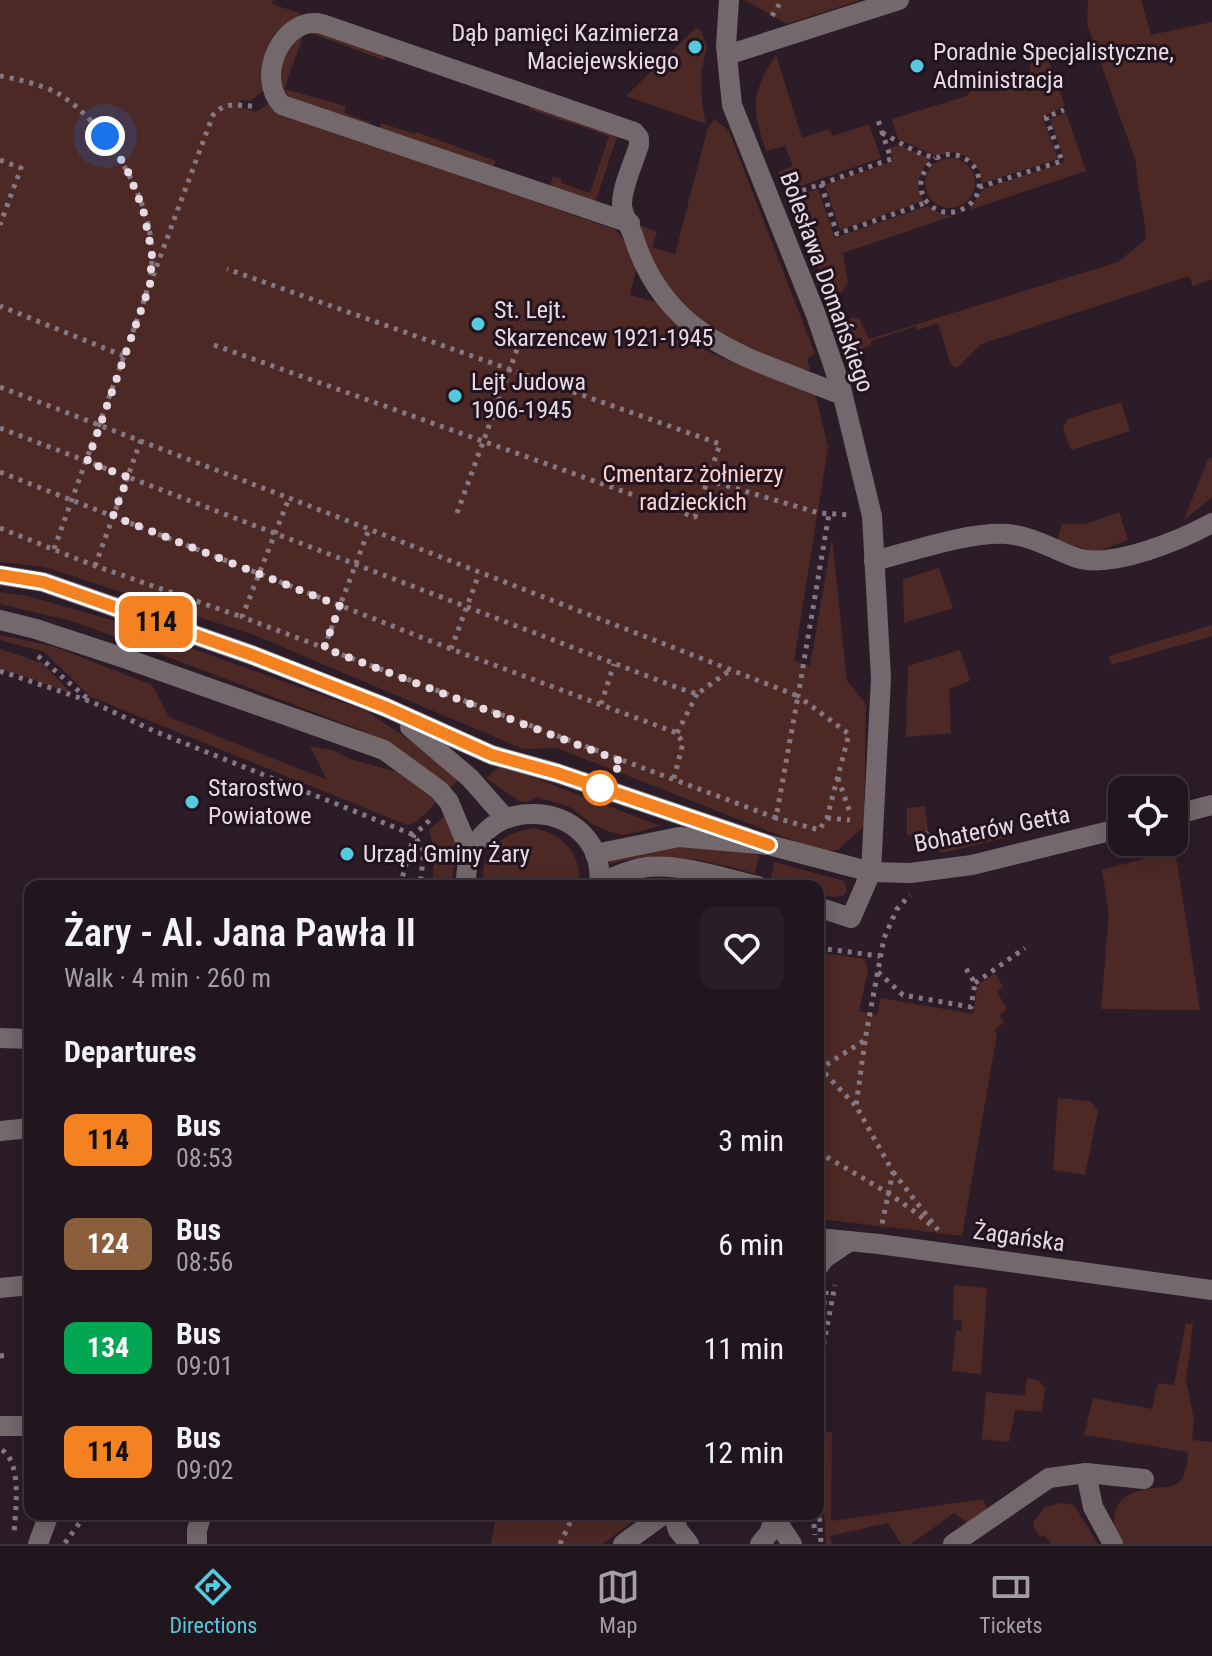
<!DOCTYPE html>
<meta charset="utf-8">
<style>
body{margin:0;font-family:"Roboto Condensed",sans-serif;background:#291e27;color:#f1f3f6;height:100vh;display:flex;flex-direction:column;font-size:30px;white-space:nowrap}
*{box-sizing:border-box;margin:0}
p{font-size:26px;color:#a29fa4}
.icon{flex:none;width:44px;height:44px;fill:none;stroke:currentColor;stroke-width:2;stroke-linecap:round;stroke-linejoin:round}
.map{position:relative;flex:1;overflow:hidden}
.side{position:absolute;left:24px;top:880px;width:800px;height:640px;display:flex;flex-direction:column;background:#21151e;border-radius:16px;box-shadow:0 4px 20px #0003,0 0 0 2px #3e343c}
.side>*{flex:none}
.badge{padding:0 16px;border-radius:12px;font-size:28px;line-height:52px}
.tools{position:absolute;left:1108px;top:776px;display:grid;gap:16px}
.tools a{display:grid;place-items:center;width:80px;height:80px;border-radius:16px;background:#21151e;box-shadow:0 4px 20px #0003,0 0 0 2px #3e343c;font-size:40px}
.you{position:absolute;width:40px;height:40px;margin:-20px;border:6px solid #fff;border-radius:50%;background:#1a73e8;box-shadow:0 0 0 12px #1a73e833}
.map>.badge{position:absolute;translate:-50% -50%;box-shadow:0 0 0 4px #fff}
h2{padding:0 40px;font-size:30px;line-height:72px}
.round{display:grid;place-items:center;flex:none;width:84px;height:84px;border-radius:16px;background:#291e27}
.summary{display:flex;align-items:center;justify-content:space-between;height:136px;padding:0 40px}
h1{font-size:38px;font-weight:600;line-height:60px}
ul{padding:0;list-style:none}
li{display:flex;align-items:center;gap:24px;height:104px;padding:0 40px}
li div{flex:1}
li b{display:block;font-size:30px}
li em{font-style:normal}
li .badge{min-width:88px;font-weight:700;text-align:center}
.dock{display:flex;justify-content:space-around;align-items:center;height:112px;border-top:2px solid #3e343c;background:#21151e;font-size:22px;color:#a29fa4}
.dock a{display:grid;justify-items:center;gap:4px}
.dock .active{color:#55cadf}
.map>svg:first-child{display:block}
.green{fill:#4d2925}
.lines{fill:none;stroke-linecap:round;stroke-linejoin:round}
.path{stroke:#867882;stroke-width:5;stroke-dasharray:4 6;stroke-linecap:butt}
.minor{stroke:#73686b;stroke-width:20}
.line-casing{stroke:#fff;stroke-width:18}
.line{stroke:#f58220;stroke-width:12}
.walk{stroke:#e6dbe2;stroke-width:8;stroke-dasharray:0 14.4}
.poi-dot{fill:#55cadf;stroke:#22131e;stroke-width:3}
.stop-dot{fill:#fff;stroke:#f58220;stroke-width:4}
.labels{text-anchor:middle;stroke-width:6;stroke-linejoin:round;paint-order:stroke}
.poi-label{font-size:24px;fill:#e6dbe2;stroke:#22131e;text-anchor:start}
.street-label{font-size:24px;fill:#e6dbe2;stroke:#22131e}
.park-label{font-size:24px;fill:#fbd3cd;stroke:#22131e}
</style>
<div class="map">
<svg width="1212" height="1544" viewBox="0 0 1212 1544">
<rect width="100%" height="100%" fill="#2c1c28"/>
<g class="green">
<path d="M0,0H273L272,4L302,14C257,38 271,50 263,91L250,101L241,100L239,107L256,112L271,102L414,160L616,230L628,245L637,266L630,295L658,303L693,343L713,354L815,392L828,447L794,661L810,666L832,538L847,681L866,704L864,826L838,850L819,851L557,748L523,749L254,635L44,567L0,562Z"/>
<polygon points="745,0 861,0 787,24"/>
<path d="M1088,0H1141L1151,35L1212,22V279L1193,286L1189,276L981,344L957,368L951,365L938,323L918,330L916,326L871,341V345L852,352L841,322L852,318L859,319L869,339L1118,262L1146,239C1145,213 1137,189 1136,162L1087,24Z"/>
<polygon points="696,28 701,31 707,47 701,72 702,102 706,124 626,96"/>
<path d="M309,29L386,54L384,60L305,31L284,89L346,106L344,113L372,123L371,127C350,120 297,109 285,92C279,83 281,71 283,61C286,46 295,35 309,29Z"/>
<path d="M776,55L802,138L829,129L833,136L869,124L881,158L786,191L778,172L793,166L785,146L766,151C752,110 750,93 776,55Z"/>
<polygon points="1048,59 1065,106 1042,117 1058,159 982,183 980,171 967,156 953,152 936,156 898,139 892,119 967,96 971,90 1031,72 1030,64"/>
<polygon points="531,103 618,133 595,203 550,187 553,176 562,179 561,183 590,193 609,136 529,109"/>
<polygon points="1066,113 1086,171 969,210 983,189 1065,162 1050,119"/>
<path d="M715,119L729,131L815,354L807,359L810,370C791,369 775,359 758,351C699,325 656,290 640,225L657,232L652,247L675,254L708,127Z"/>
<polygon points="381,123 415,134 416,132 496,161 492,168 379,130"/>
<path d="M900,145L930,159C919,172 915,185 923,201L840,230L825,185L893,161L889,148Z"/>
<circle cx="950" cy="183" r="25"/>
<polygon points="818,189 835,238 927,206 943,215 953,216 843,253 848,282 842,291 830,296 789,199"/>
<polygon points="1121,402 1130,431 1071,450 1063,429 1067,419"/>
<polygon points="1212,457 1212,497 1184,520 1208,459"/>
<polygon points="1119,512 1128,540 1095,552 1057,540 1062,524 1086,524"/>
<polygon points="939,568 953,608 904,623 903,579"/>
<path d="M0,592L27,596L112,620L366,711L426,751L460,779L449,789C420,762 397,746 361,730L75,622L0,604Z"/>
<polygon points="1212,625 1212,636 1111,665 1109,656"/>
<polygon points="0,635 52,646 152,685 169,717 327,780 310,746 332,750 353,760 406,774 437,802 415,823 407,825 91,697 44,652 0,640"/>
<polygon points="0,649 42,663 71,693 0,668"/>
<polygon points="960,650 970,681 949,689 951,733 906,737 908,666"/>
<polygon points="500,765 661,826 624,835 610,832 592,824 570,807 537,797 527,802 519,801 486,778"/>
<polygon points="925,806 928,832 949,842 1007,830 1009,837 942,853 907,834 907,808"/>
<polygon points="446,815 457,844 451,886 432,886 435,851 429,830"/>
<path d="M534,828C564,834 582,855 579,886H483C479,852 502,832 534,828Z"/>
<path d="M660,844L742,851L759,855L755,874C708,860 659,849 610,864L609,855Z"/>
<polygon points="1175,850 1200,1010 1101,1009 1109,914 1102,870"/>
<polygon points="774,862 844,881 847,891 843,896 832,897 818,893 818,886 797,886 771,878"/>
<polygon points="818,952 865,959 868,971 859,1011 877,1015 881,998 973,1014 978,985 995,973 1003,987 997,992 1007,1009 999,1016 1004,1022 994,1030 997,1034 962,1236 829,1220 818,1216"/>
<polygon points="1058,1098 1090,1101 1098,1111 1085,1175 1053,1170"/>
<polygon points="954,1285 987,1288 981,1374 952,1371 956,1331 961,1331 962,1321 953,1320"/>
<path d="M1186,1323L1193,1324L1186,1381L1194,1419L1192,1440L1212,1442V1544H1120C1105,1509 1119,1492 1154,1488C1163,1487 1172,1488 1179,1482C1187,1474 1187,1463 1188,1452L1084,1435L1093,1398L1152,1409L1158,1383L1174,1385Z"/>
<polygon points="1027,1378 1038,1380 1045,1388 1042,1412 1015,1410 1009,1442 982,1439 986,1392 1025,1396"/>
<polygon points="819,1432 832,1432 831,1521 983,1499 987,1508 968,1523 954,1513 911,1544 901,1544 888,1523 830,1536 832,1544 826,1544"/>
<polygon points="1061,1503 1074,1505 1098,1544 1051,1544 1045,1535 1040,1537 1034,1528 1034,1521 1045,1507"/>
<polygon points="496,1514 644,1514 602,1544 491,1544"/>
</g>
<g class="lines">
<g class="path">
<polyline points="772,16 782,0"/>
<path d="M0,76C18,79 43,85 59,94C106,123 152,199 152,255C152,290 135,323 124,356L0,306"/>
<path d="M882,133C898,141 916,154 933,157C938,159 939,156 944,155C959,152 974,161 978,175C987,205 947,226 927,202C915,187 922,170 935,158"/>
<polyline points="0,160 21,168 0,225"/>
<polyline points="821,184 837,234 928,202"/>
<polyline points="979,187 1062,161 1046,117 1064,110"/>
<polyline points="793,194 891,159 877,117"/>
<path d="M153,276L213,115C227,100 237,106 254,106"/>
<polyline points="214,345 695,517 720,444 227,269"/>
<polyline points="0,387 289,498"/>
<polyline points="0,428 681,689 697,694 729,671"/>
<polyline points="0,472 451,649 677,733 683,743 673,782"/>
<polyline points="707,480 819,513 851,515"/>
<polygon points="289,498 798,696 776,818 242,617"/>
<polyline points="457,513 526,325"/>
<polyline points="0,528 90,564 242,617"/>
<polyline points="54,549 124,356"/>
<polyline points="95,566 141,440"/>
<polyline points="324,648 369,529"/>
<polyline points="451,649 479,574"/>
<polyline points="38,656 88,699"/>
<polyline points="0,671 92,702 154,731 414,835 424,851 420,886"/>
<polyline points="601,704 614,664"/>
<polyline points="677,733 697,694"/>
<polyline points="838,778 849,810"/>
<polyline points="827,818 850,820"/>
<polyline points="775,820 776,818 819,830 827,818 849,734 798,696 829,514"/>
<polyline points="916,849 928,832"/>
<polyline points="400,886 414,835 433,817"/>
<polyline points="818,948 880,956"/>
<polyline points="878,972 903,995 971,1007 975,983 965,967"/>
<polyline points="975,983 1025,948"/>
<polyline points="865,1041 856,1106 893,1172 882,1224"/>
<polyline points="818,1066 855,1105"/>
<polyline points="818,1070 865,1040 884,938 897,909 910,895"/>
<path d="M818,1152C858,1176 899,1196 934,1228"/>
<polyline points="893,1172 938,1230"/>
<polyline points="818,1334 827,1288"/>
<polyline points="0,1356 10,1355"/>
<polyline points="818,1374 835,1285"/>
<path d="M2,1450C23,1464 15,1512 14,1535"/>
<polyline points="818,1488 821,1544"/>
<polyline points="813,1514 815,1535"/>
<polyline points="65,1543 86,1514"/>
<polyline points="560,1544 574,1514"/>
</g>
<g class="minor">
<polyline points="729,0 726,46 732,105 816,315 841,388 872,516 881,678 871,872 851,918 818,907"/>
<polyline points="727,55 899,0"/>
<path d="M630,223L282,105C255,78 282,15 322,24L634,132L639,138V145C634,162 622,186 622,204C622,215 631,227 634,238C667,342 752,358 842,395"/>
<path d="M874,561C914,551 966,532 1007,534C1033,536 1054,550 1077,558C1112,569 1181,540 1212,523"/>
<polyline points="0,575 43,582 252,655 385,707 492,755 557,773 769,845"/>
<polyline points="0,620 36,629 124,658 384,750 439,790 449,802 470,852"/>
<polyline points="410,727 470,778 505,818"/>
<polyline points="1174,815 1212,805"/>
<polyline points="595,854 679,837 769,845 871,872 910,873 972,865 1122,828"/>
<path d="M599,883C615,877 630,869 647,867C683,864 723,878 758,886"/>
<path d="M466,886C463,785 609,795 599,886"/>
<polyline points="0,1038 30,1039"/>
<polyline points="0,1131 30,1128"/>
<polyline points="818,1238 879,1244 1212,1290"/>
<polyline points="818,1267 825,1258 850,1241"/>
<polyline points="0,1288 30,1285"/>
<polyline points="0,1426 30,1426"/>
<polyline points="1086,1473 1093,1507 1113,1544"/>
<polyline points="673,1514 678,1530 689,1544"/>
<polyline points="776,1520 792,1544"/>
<polyline points="38,1544 49,1514"/>
<polyline points="197,1544 197,1530 202,1514"/>
<polyline points="623,1544 664,1514"/>
<polyline points="760,1544 769,1533 776,1514"/>
<polyline points="953,1544 1049,1478 1086,1473 1144,1479"/>
</g>
</g>
<g class="lines">
<defs>
<polyline id="line" points="0,575 43,582 252,655 385,707 492,755 557,773 769,845"/>
</defs>
<use href="#line" class="line-casing"/>
<use href="#line" class="line"/>
<polyline class="walk" points="105,136 126,167 143,209 152,253 150,285 87,462 128,477 113,516 340,606 324,648 623,762 600,788"/>
</g>
<g class="poi-dot">
<circle cx="695" cy="47" r="8"/>
<circle cx="917" cy="66" r="8"/>
<circle cx="478" cy="324" r="8"/>
<circle cx="455" cy="396" r="8"/>
<circle cx="192" cy="802" r="8"/>
<circle cx="347" cy="854" r="8"/>
</g>
<circle class="stop-dot" cx="600" cy="788" r="16"/>
<g class="labels">
<g class="poi-label">
<text x="679" y="41" text-anchor="end">Dąb pamięci Kazimierza<tspan x="679" dy="28">Maciejewskiego</tspan></text>
<text x="933" y="60">Poradnie Specjalistyczne,<tspan x="933" dy="28">Administracja</tspan></text>
<text x="494" y="318">St. Lejt.<tspan x="494" dy="28">Skarzencew 1921-1945</tspan></text>
<text x="471" y="390">Lejt Judowa<tspan x="471" dy="28">1906-1945</tspan></text>
<text x="208" y="796">Starostwo<tspan x="208" dy="28">Powiatowe</tspan></text>
<text x="363" y="862">Urząd Gminy Żary</text>
</g>
<g class="street-label">
<text transform="translate(827 282) rotate(70)" y="8">Bolesława Domańskiego</text>
<text transform="translate(992 829) rotate(-11)" y="8">Bohaterów Getta</text>
<text transform="translate(1019 1237) rotate(8)" y="8">Żagańska</text>
</g>
<g class="park-label">
<text x="693" y="482">Cmentarz żołnierzy<tspan x="693" dy="28">radzieckich</tspan></text>
</g>
</g>
</svg>
<div class="tools">
<a><svg class="icon" aria-label="locate" viewBox="0 0 24 24"><circle cx="12" cy="12" r="6"/><path d="M12 2v4M12 18v4M2 12h4M18 12h4"/></svg></a>
</div>
<div class="you" style="left:105px;top:136px"></div>
<b class="badge" style="left:156px;top:622px;background:#f58220;color:#111">114</b>
<section class="side">
<div class="summary"><div><h1>Żary - Al. Jana Pawła II</h1><p>Walk · 4 min · 260 m</p></div><a class="round"><svg class="icon" aria-label="heart" viewBox="0 0 24 24"><path d="M12 20l-8-8c-3-5 5-10 8-4 3-6 11-1 8 4z"/></svg></a></div>
<h2>Departures</h2>
<ul>
<li><span class="badge" style="background:#f58220;color:#111">114</span><div><b>Bus</b><p>08:53</p></div><em>3 min</em></li>
<li><span class="badge" style="background:#8b5e3c;color:#fff">124</span><div><b>Bus</b><p>08:56</p></div><em>6 min</em></li>
<li><span class="badge" style="background:#00a651;color:#fff">134</span><div><b>Bus</b><p>09:01</p></div><em>11 min</em></li>
<li><span class="badge" style="background:#f58220;color:#111">114</span><div><b>Bus</b><p>09:02</p></div><em>12 min</em></li>
</ul>
</section>
</div>
<nav class="dock">
<a class="active"><svg class="icon" aria-label="directions" viewBox="0 0 24 24"><path d="M12 3l9 9-9 9-9-9zM9 14v-3h6M13 9l2 2-2 2"/></svg>Directions</a>
<a><svg class="icon" aria-label="map" viewBox="0 0 24 24"><path d="M3 6l6-2 6 2 6-2v14l-6 2-6-2-6 2zM9 4v14M15 6v14"/></svg>Map</a>
<a><svg class="icon" aria-label="tickets" viewBox="0 0 24 24"><path d="M3 7h18v10H3zM15 7v10"/></svg>Tickets</a>
</nav>
